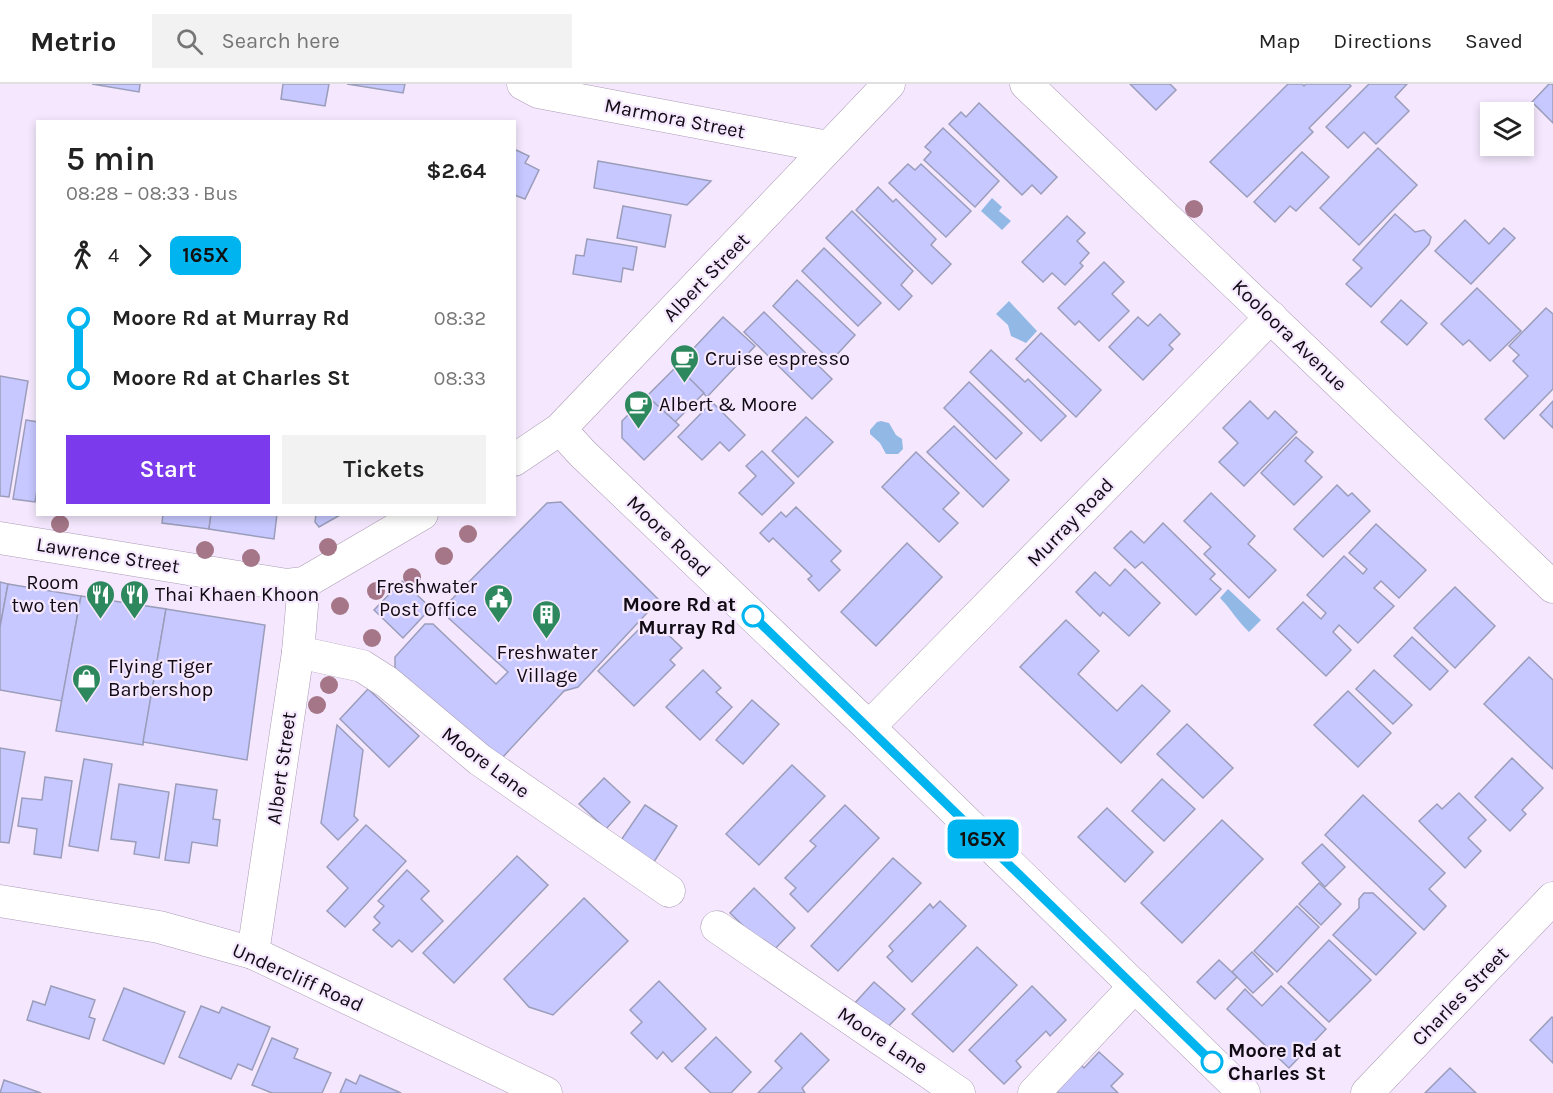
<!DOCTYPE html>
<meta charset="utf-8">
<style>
body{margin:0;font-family:Karla,sans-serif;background:#f2f2f2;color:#222;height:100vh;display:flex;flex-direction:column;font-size:22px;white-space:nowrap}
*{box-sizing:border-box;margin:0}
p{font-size:20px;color:#767676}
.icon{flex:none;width:33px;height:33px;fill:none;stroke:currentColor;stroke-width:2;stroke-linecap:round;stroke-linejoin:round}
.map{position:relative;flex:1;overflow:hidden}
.sheet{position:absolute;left:36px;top:36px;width:480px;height:396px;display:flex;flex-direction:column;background:#fff;border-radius:0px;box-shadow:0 3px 9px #0003}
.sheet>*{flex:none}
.badge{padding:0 12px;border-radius:9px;font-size:21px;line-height:39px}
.tools{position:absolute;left:1480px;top:18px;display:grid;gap:12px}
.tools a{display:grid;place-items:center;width:54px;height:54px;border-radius:0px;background:#fff;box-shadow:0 3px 9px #0003;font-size:30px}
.map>.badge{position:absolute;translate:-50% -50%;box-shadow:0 0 0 3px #fff}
.legs{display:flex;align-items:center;gap:9px;height:66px;padding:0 30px;font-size:20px}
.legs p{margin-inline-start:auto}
.headline{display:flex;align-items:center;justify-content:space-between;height:102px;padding:0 30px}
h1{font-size:33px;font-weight:600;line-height:45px}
.cta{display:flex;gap:12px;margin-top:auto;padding:12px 30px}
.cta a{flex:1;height:69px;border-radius:0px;background:#7c3aed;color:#fff;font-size:24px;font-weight:600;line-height:69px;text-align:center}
.cta a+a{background:#f2f2f2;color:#222}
ul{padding:0 30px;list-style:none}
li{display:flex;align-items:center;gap:21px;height:60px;font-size:22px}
li i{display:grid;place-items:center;width:9px;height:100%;margin:0 8px;background:currentColor}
li i::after{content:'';width:15px;height:15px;margin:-8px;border:4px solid;border-radius:50%;background:#fff}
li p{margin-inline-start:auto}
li:first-child i{background:linear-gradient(#0000 50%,currentColor 0)}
li:last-child i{background:linear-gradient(currentColor 50%,#0000 0)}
header{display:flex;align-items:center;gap:36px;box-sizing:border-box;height:84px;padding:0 30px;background:#fff;border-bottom:2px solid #e0e0e0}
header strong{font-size:28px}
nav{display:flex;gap:33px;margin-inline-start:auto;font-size:21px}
.search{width:420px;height:54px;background:#f2f2f2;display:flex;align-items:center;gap:15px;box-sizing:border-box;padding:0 21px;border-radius:0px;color:#767676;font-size:22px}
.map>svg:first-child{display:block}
.water{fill:#92b9e5}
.building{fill:#c6c8ff;stroke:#9b9dba;stroke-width:1.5}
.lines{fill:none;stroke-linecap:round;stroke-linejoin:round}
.minor-casing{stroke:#ac9bb5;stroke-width:33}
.minor{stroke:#fff;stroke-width:32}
.tree{fill:#a47687}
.line-1-casing{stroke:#fff;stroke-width:14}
.line-1{stroke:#00b5ef;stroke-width:9}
.stop-1-dot{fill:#fff;stroke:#00b5ef;stroke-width:3}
.labels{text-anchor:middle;stroke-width:4.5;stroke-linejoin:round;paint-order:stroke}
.street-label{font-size:20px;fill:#100a13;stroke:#f5e8fe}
.poi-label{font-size:20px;fill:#100a13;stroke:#f5e8fe;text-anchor:start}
.stop-label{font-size:20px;font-weight:bold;fill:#100a13;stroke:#f5e8fe;text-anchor:end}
</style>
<header>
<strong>Metrio</strong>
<div class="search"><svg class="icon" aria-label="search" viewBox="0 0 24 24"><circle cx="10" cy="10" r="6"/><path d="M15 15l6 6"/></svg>Search here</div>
<nav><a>Map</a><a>Directions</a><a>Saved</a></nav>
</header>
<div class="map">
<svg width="1553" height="1009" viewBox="0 0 1553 1009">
<rect width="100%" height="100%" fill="#f5e8fe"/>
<g class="water">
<polygon points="992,114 1002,123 999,127 1011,137 1002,146 981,127"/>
<polygon points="1009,217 1037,247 1026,259 1011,252 1008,241 996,230"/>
<polygon points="881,337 889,339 896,351 902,355 903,365 898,370 886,370 880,359 870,350 870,346 877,338"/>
<path d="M1228,505L1261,536L1249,548C1238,538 1231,525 1220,514Z"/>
</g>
<g class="building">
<polygon points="92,0 140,0 139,8"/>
<polygon points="283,0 329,0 325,22 281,15"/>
<polygon points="347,0 405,0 403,9"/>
<polygon points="1130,0 1170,0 1176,6 1156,26"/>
<polygon points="1288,0 1302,0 1304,2 1306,0 1349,0 1351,2 1309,44 1313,48 1247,113 1210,78"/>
<polygon points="1369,0 1407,0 1395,13 1409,27 1376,60 1364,48 1348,64 1326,43"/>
<polygon points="1549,0 1553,0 1553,39 1532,18"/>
<polygon points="979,19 1057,93 1041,110 1032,101 1022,111 949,40 961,28 966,33"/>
<polygon points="943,44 999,97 975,123 924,76 931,68 925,63"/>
<polygon points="1378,64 1417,101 1359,161 1320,124"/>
<polygon points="514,65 529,72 525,79 539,86 525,115 514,111"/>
<polygon points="1302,68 1329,93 1296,127 1290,122 1275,138 1254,118"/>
<polygon points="598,77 711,97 687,121 594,104"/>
<polygon points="908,80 915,86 921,80 971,127 946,153 889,99"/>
<polygon points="878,103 893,118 896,115 936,155 931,161 951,180 932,200 856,126"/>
<polygon points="623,122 671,131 665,163 617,154"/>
<polygon points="852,127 913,187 901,201 912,212 899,226 826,154"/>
<polygon points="1395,130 1415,148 1424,146 1431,153 1429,160 1371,223 1346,200 1362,184 1353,176"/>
<polygon points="1067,132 1085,149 1077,157 1089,169 1080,179 1083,182 1065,201 1052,189 1043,198 1022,178"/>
<polygon points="1465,136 1489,160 1504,144 1515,154 1471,200 1435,167"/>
<polygon points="587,155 637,163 633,186 623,184 621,198 573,190 576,171 584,172"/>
<polygon points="824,164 881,219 858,242 802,187"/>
<polygon points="1104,178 1124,198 1112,210 1129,227 1099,257 1079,237 1075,241 1058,224"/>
<polygon points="797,196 855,251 831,277 773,222"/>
<polygon points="1477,204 1521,247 1490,277 1469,256 1463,261 1441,240"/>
<polygon points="1401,216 1427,239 1407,261 1381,238"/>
<polygon points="1546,224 1553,230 1553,305 1504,355 1485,335 1528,292 1513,277 1519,271 1509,262"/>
<polygon points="764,228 832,295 812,315 744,248"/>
<polygon points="1160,230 1180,250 1169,261 1173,265 1143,296 1109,263 1138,233 1148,242"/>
<polygon points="723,233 755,262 707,313 677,282"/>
<polygon points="1041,249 1101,306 1076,333 1016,275"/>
<polygon points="991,266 1025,298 1028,295 1066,332 1041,357 970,288"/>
<polygon points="677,282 704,309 675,338 647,312"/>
<polygon points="0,292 28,297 9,413 0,412"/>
<polygon points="969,298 1022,349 996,375 944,324"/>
<polygon points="647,312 679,341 644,376 622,354 622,337"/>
<polygon points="1250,317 1268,335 1275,327 1297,348 1244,402 1219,378 1238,359 1223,344"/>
<polygon points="1553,317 1553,344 1540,331"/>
<polygon points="712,318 745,351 729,367 720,358 702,376 678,353"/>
<polygon points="806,333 833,358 798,393 772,367"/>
<polygon points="26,336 38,338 38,399 35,418 13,415"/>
<polygon points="954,342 1009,396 983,423 927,368"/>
<polygon points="1296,353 1313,368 1305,377 1322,393 1294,421 1261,389"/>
<polygon points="762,367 794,399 762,431 739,409 756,392 746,382"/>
<polygon points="916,368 959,409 943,425 958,439 939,458 882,403"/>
<polygon points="1337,401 1348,412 1352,409 1370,427 1323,473 1294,445"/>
<polygon points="1211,409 1255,452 1248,460 1276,486 1249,514 1204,470 1211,463 1184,437"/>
<polygon points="561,418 659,516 578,603 564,607 502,674 453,641 395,584 395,573 425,540 433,540 496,600 508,588 444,530 445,522 547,419"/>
<polygon points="796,423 841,467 831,477 840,486 819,507 808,495 812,492 773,454 769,458 760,449 781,428 786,433"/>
<polygon points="163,430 211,430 209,445 162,439"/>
<polygon points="211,430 277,430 274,455 209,445"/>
<polygon points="316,430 342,430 319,443 315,438"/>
<polygon points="1163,439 1215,490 1210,495 1221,505 1196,531 1142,478 1135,484 1114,464 1131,447 1144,459"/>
<polygon points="1376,440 1426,486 1399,514 1381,497 1374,504 1394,522 1358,559 1339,541 1333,548 1351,566 1326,592 1277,545 1303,518 1321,535 1326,529 1307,511 1344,472 1363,490 1367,485 1349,469"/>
<polygon points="907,459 942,493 876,562 841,528"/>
<polygon points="1125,485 1160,519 1129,552 1103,528 1100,532 1076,508 1095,488 1110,502"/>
<polygon points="402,497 431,524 403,554 374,526"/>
<polygon points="0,498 8,500 0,543"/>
<polygon points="8,500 81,512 62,617 0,606 0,543"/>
<polygon points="1455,503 1495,542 1455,584 1414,544"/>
<polygon points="81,512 166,525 143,661 56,647"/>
<polygon points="166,525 265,541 247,676 143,658"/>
<polygon points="1066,536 1099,567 1078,590 1117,627 1142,601 1170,627 1121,679 1020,583"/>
<polygon points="656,539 682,564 670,576 675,581 634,622 598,587 638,546 643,552"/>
<polygon points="1412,553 1448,587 1430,606 1394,572"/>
<polygon points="1529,573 1553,596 1553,685 1484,620"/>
<polygon points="703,586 721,604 716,608 732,623 700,656 666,623"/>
<polygon points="1374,586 1412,621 1393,640 1356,605"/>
<polygon points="368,605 419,652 389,683 340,635"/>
<polygon points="1348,607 1391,649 1358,683 1314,641"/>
<polygon points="752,616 779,640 743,680 716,656"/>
<polygon points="1187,640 1233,684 1203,714 1157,670"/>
<polygon points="337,641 363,666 354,732 358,736 338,756 321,739"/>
<polygon points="0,664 25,668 9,759 0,758"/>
<polygon points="1512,674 1543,704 1522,726 1526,730 1510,747 1475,713"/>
<polygon points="84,675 112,680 98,767 69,762"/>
<polygon points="792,681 825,712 759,781 726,750"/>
<polygon points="45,693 72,697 61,774 34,770 37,745 18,742 22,714 42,716"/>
<polygon points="604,694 630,718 606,745 579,720"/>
<polygon points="1162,695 1195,725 1164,757 1132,727"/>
<polygon points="119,700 169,708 159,774 134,770 136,758 111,755"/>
<polygon points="176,700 217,706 213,735 220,736 217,762 192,758 189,779 165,776"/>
<polygon points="1459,709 1486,736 1468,754 1481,767 1465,784 1419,737 1437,720 1442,725"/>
<polygon points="1363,711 1445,789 1429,805 1446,822 1424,846 1325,751"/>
<polygon points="645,721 677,742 652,781 619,759"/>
<polygon points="845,721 879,754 808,828 790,810 796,804 785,794 816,762 810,757"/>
<polygon points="1107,724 1153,768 1125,798 1078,753"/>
<polygon points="1222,736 1263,775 1182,859 1141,819"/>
<polygon points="366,741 406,777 345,843 327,827 348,804 327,783"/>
<polygon points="1322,760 1345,783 1325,803 1302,779"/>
<polygon points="517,772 548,801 454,899 423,869"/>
<polygon points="893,774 921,799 838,887 811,862"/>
<polygon points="407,786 429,807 421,815 443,837 412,868 399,856 392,863 373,846 380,839 374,833 384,822 378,817"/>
<polygon points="1319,799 1341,820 1321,841 1299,820"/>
<polygon points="754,804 795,844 771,869 730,829"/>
<polygon points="1364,809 1373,809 1416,849 1376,891 1333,851 1359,824 1359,815"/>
<polygon points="584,814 628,857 553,931 529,923 504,895"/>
<polygon points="940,817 966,842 912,898 887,873 893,867 889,862 930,820 933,824"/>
<polygon points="1297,822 1319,843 1277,888 1254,867"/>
<polygon points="1329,856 1371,896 1329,938 1288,899"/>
<polygon points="977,863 1017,901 953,968 912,930"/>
<polygon points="1252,868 1273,890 1253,909 1232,888"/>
<polygon points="1219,876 1237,893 1215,915 1197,898"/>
<polygon points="659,897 706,945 672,978 663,968 657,975 631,949 642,938 630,926"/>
<polygon points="874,898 905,925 884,947 854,920"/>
<polygon points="51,902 95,916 89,933 95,935 89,955 27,936 33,917 45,921"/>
<polygon points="1032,902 1066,936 1050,952 1046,947 1016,977 1021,983 1004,1000 969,966"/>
<polygon points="1281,902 1326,945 1289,984 1227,925 1245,905 1262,922"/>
<polygon points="124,904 185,928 164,980 103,956"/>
<polygon points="201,922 219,929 222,923 270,943 252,986 238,980 231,995 179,973"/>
<polygon points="1552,933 1553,934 1553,979 1530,956"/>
<polygon points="801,949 829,976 802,1004 805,1009 758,1009 782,984 775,977"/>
<polygon points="716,953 751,988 731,1009 711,1009 685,984"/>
<polygon points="272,954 298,965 294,974 331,989 322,1009 272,1009 252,1001"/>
<polygon points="1099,968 1123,990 1111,1002 1118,1009 1059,1009 1055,1005 1080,980 1084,984"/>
<polygon points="1450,984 1476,1009 1425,1009"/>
<polygon points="360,991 401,1009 340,1009 346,995 356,1000"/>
<polygon points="4,996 41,1009 0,1009"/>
</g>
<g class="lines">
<defs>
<g id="minor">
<polyline points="523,0 538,8 828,63"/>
<polyline points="1026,0 1553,503"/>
<polyline points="560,345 582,369 869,643 1244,1009"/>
<polyline points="514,376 560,345 889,0"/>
<polyline points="0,454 287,501 304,499 422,430"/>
<polyline points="298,568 362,582 387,598 480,676 669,807"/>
<polyline points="869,643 1271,233"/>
<polyline points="0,817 159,843 253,869 546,1009"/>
<polyline points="717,843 959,1009"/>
<polyline points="253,869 298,568 304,499"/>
<polyline points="1034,1009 1135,902"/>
<polyline points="1367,1009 1553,814"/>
</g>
</defs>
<use href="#minor" class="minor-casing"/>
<use href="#minor" class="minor"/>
</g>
<g class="tree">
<circle cx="1194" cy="125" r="9"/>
<circle cx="60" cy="440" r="9"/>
<circle cx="468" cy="450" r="9"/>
<circle cx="328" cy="463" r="9"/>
<circle cx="205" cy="466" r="9"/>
<circle cx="444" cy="472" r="9"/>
<circle cx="251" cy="474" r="9"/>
<circle cx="412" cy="493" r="9"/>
<circle cx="376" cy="507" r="9"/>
<circle cx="340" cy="522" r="9"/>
<circle cx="372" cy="554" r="9"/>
<circle cx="329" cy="601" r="9"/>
<circle cx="317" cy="621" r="9"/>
</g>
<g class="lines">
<defs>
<polyline id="line-1" points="753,532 1212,978"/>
</defs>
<use href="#line-1" class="line-1-casing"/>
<use href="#line-1" class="line-1"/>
</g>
<defs>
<symbol id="cafe-pin" viewBox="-11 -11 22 30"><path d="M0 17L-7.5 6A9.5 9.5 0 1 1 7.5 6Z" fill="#2e885e" stroke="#f5e8fe"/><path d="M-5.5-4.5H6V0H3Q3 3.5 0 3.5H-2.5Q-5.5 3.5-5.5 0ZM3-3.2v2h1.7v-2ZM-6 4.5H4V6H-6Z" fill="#fff"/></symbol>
<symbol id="restaurant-pin" viewBox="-11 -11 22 30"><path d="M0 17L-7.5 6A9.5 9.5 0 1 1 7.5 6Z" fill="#2e885e" stroke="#f5e8fe"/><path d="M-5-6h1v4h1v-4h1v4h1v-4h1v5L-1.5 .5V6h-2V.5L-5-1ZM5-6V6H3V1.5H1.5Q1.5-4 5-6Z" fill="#fff"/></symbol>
<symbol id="civic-pin" viewBox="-11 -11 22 30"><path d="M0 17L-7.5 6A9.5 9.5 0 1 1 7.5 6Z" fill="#2e885e" stroke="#f5e8fe"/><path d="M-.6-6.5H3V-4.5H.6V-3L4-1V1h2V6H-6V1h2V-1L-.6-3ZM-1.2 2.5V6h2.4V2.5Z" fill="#fff"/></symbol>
<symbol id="building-pin" viewBox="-11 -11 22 30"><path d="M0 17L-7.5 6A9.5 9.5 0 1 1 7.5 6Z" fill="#2e885e" stroke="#f5e8fe"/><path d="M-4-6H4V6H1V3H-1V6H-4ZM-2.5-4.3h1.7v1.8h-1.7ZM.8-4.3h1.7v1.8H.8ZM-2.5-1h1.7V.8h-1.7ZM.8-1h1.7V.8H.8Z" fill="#fff"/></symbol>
<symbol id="shop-pin" viewBox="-11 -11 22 30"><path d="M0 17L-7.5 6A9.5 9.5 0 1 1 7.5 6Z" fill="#2e885e" stroke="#f5e8fe"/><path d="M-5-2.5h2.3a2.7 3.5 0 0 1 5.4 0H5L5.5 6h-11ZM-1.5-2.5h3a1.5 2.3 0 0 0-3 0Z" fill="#fff"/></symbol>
</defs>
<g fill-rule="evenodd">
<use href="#cafe-pin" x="668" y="258" width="33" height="45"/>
<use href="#cafe-pin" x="622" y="304" width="33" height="45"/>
<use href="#restaurant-pin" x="84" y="494" width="33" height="45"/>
<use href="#restaurant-pin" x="118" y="494" width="33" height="45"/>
<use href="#civic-pin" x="482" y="498" width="33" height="45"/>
<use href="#building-pin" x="530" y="514" width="33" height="45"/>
<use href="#shop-pin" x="70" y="578" width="33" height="45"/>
</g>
<g class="stop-1-dot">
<circle cx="753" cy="532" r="10"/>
<circle cx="1212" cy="978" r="10"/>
</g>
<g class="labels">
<g class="street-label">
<text transform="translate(675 34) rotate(11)" y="7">Marmora Street</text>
<text transform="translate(706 193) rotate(-46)" y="7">Albert Street</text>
<text transform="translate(1290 251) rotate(44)" y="7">Kooloora Avenue</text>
<text transform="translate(1070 438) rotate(-46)" y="7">Murray Road</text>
<text transform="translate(669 452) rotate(44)" y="7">Moore Road</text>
<text transform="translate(108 471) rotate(9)" y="7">Lawrence Street</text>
<text transform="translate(486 678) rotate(37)" y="7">Moore Lane</text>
<text transform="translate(281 684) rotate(-82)" y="7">Albert Street</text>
<text transform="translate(298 893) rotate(24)" y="7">Undercliff Road</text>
<text transform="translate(1460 912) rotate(-46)" y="7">Charles Street</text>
<text transform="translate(883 956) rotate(34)" y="7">Moore Lane</text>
</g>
<g class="poi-label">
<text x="705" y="281">Cruise espresso</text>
<text x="659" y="327">Albert &amp; Moore</text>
<text x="79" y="505" text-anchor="end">Room<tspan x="79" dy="23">two ten</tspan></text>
<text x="477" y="509" text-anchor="end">Freshwater<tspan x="477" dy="23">Post Office</tspan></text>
<text x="155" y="517">Thai Khaen Khoon</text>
<text x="547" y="575" text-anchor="middle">Freshwater<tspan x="547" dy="23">Village</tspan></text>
<text x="108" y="589">Flying Tiger<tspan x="108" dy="23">Barbershop</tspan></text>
</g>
<g class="stop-label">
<text x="736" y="527">Moore Rd at<tspan x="736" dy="23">Murray Rd</tspan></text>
<text x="1228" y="973" text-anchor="start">Moore Rd at<tspan x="1228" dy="23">Charles St</tspan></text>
</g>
</g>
</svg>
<div class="tools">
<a><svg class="icon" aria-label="layers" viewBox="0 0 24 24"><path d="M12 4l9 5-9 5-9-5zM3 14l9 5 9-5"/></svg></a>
</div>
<b class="badge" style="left:983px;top:755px;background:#00b5ef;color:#111">165X</b>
<section class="sheet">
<div class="headline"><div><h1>5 min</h1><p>08:28 – 08:33 · Bus</p></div><b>$2.64</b></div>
<div class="legs"><svg class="icon" aria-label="walk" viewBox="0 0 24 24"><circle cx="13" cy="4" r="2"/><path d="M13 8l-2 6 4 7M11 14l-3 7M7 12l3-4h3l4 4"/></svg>4<svg class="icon" aria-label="forward" viewBox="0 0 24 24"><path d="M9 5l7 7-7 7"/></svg><b class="badge" style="background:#00b5ef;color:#111">165X</b></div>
<ul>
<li><i style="color:#00b5ef"></i><b>Moore Rd at Murray Rd</b><p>08:32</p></li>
<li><i style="color:#00b5ef"></i><b>Moore Rd at Charles St</b><p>08:33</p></li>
</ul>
<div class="cta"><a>Start</a><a>Tickets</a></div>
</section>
</div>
